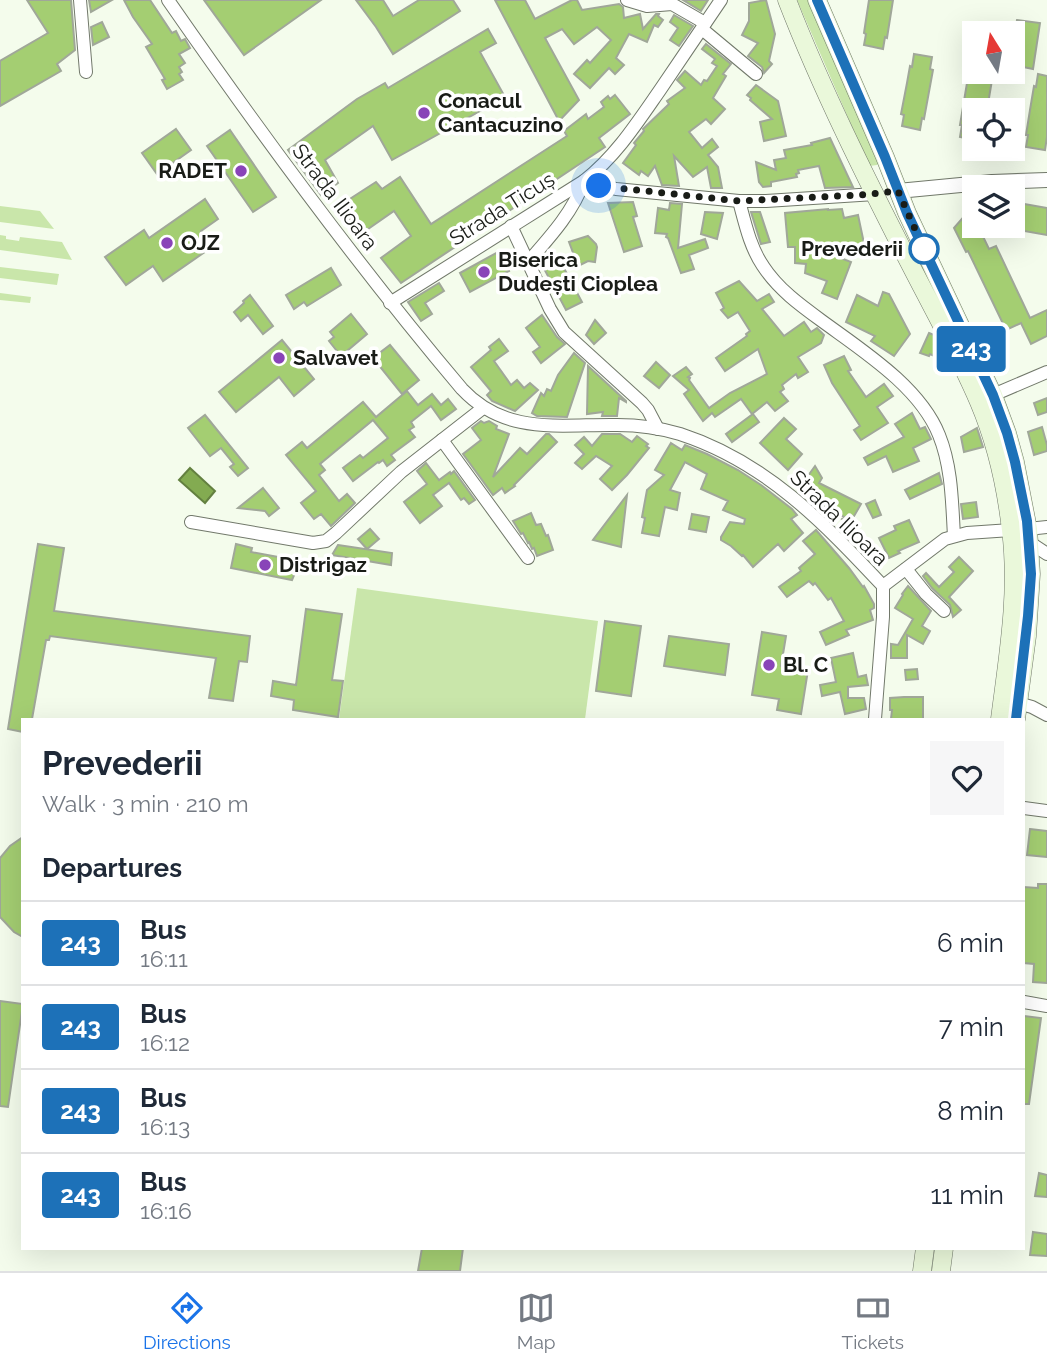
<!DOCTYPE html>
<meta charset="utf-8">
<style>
body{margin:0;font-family:Raleway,sans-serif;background:#f6f6f7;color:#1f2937;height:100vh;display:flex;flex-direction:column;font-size:26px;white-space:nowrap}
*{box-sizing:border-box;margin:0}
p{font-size:23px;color:#747a83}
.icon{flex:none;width:38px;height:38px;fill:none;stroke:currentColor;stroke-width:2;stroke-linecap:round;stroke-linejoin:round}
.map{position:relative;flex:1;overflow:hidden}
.side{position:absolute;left:21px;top:718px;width:1004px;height:532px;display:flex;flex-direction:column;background:#fff;border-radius:0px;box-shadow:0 7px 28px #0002}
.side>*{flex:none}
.badge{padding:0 14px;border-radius:5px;font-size:24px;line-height:46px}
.needle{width:46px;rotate:349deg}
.tools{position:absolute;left:962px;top:21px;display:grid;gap:14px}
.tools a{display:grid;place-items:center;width:63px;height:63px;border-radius:0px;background:#fff;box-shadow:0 7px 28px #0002;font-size:35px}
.you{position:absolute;width:35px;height:35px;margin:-18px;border:5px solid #fff;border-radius:50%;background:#1a73e8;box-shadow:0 0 0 10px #1a73e833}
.map>.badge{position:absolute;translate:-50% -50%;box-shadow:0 0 0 4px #fff}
h2{padding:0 21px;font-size:26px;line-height:63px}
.round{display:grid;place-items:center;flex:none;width:74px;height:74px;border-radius:0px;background:#f6f6f7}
.summary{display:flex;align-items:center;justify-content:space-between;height:119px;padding:0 21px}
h1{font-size:33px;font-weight:700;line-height:52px}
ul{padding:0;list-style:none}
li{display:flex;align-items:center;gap:21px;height:84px;padding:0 21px;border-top:2px solid #e0e1e3}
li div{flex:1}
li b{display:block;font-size:26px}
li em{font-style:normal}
li .badge{min-width:77px;font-weight:700;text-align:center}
.tab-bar{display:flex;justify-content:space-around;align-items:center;height:98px;border-top:2px solid #e0e1e3;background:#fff;font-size:19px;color:#747a83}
.tab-bar a{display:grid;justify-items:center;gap:4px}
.tab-bar .active{color:#1a73e8}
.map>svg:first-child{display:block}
.green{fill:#c9e6aa}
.water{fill:#83ab51;stroke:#638040;stroke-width:2}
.building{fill:#a4ce72;stroke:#a0a799;stroke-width:2}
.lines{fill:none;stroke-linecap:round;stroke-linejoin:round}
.minor-casing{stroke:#71786a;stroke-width:14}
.tertiary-casing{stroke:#71786a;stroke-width:16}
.secondary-casing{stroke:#71786a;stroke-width:19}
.minor{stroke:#fff;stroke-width:12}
.tertiary{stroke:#fff;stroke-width:14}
.secondary{stroke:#eaf8da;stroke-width:18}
.line-casing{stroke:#fff;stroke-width:16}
.line{stroke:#1d71b8;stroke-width:10}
.walk{stroke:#191c17;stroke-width:7;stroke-dasharray:0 12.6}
.poi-dot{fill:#8944b8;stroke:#fff;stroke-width:2.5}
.stop-dot{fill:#fff;stroke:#1d71b8;stroke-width:3.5}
.labels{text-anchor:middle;stroke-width:7;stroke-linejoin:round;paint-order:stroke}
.poi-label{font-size:21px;font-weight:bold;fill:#191c17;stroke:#fff;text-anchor:start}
.street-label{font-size:21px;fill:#191c17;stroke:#fff}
.stop-label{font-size:21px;font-weight:bold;fill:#191c17;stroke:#fff;text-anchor:end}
</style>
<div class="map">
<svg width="1047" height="1271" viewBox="0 0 1047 1271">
<rect width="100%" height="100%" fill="#f4fcec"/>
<g class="green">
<polygon points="797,0 809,0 880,161 877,165 869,166"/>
<polygon points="0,206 40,211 54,229 0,222"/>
<polygon points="0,235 6,236 6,239 19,241 20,237 62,242 72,260 0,250"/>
<polygon points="0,267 59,274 57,285 0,278"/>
<polygon points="0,293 31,297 30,303 0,300"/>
<polygon points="357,588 598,621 585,719 339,719"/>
</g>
<polygon class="water" points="190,468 215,491 205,503 179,480"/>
<g class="building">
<polygon points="27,0 71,0 75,50 57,64 61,71 0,106 0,61 48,33"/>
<polygon points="89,0 112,0 91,12"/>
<polygon points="124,0 150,0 172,33 176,31 181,41 185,39 190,48 179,54 185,63 179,67 182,72 179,74 183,80 167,89 162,80 165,79 146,47 152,44 133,17"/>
<polygon points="204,0 321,0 244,55"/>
<polygon points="356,0 383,0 393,16 419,0 453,0 460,11 393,54 376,27"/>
<polygon points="495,0 525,0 535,19 572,0 577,0 582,10 619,4 623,7 624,18 640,14 643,29 656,14 659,14 658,16 663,20 658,27 654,25 647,42 629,34 616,58 624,65 615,74 609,68 590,88 574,74 587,60 590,63 611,40 597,27 574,44 562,29 545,38 579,100 559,121"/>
<polygon points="683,0 708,0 701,11"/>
<polygon points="766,0 775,34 769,61 772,64 764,73 762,67 748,56 758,43 742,35 749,21 749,3"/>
<polygon points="869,0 893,0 887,38 885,37 883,49 864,45 866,34 864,33"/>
<polygon points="674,15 693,26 679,46 670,40 678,28 670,22"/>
<polygon points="1017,20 1040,23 1033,69 1013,65 1013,43"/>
<polygon points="102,22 109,37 93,45 91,27"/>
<polygon points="488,29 496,43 480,52 505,97 392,160 373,126 325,160 338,183 321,195 288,150 357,99 385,83 388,88"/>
<polygon points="706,44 731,64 723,74 726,76 713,98 725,109 711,124 706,119 689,132 702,148 712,139 718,147 708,155 718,167 722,188 711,188 707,167 693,177 674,156 679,186 662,185 655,166 648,176 641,171 639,175 623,163 636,145 634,143 644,131 643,129 669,104 667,101 685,88 677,80 685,71 701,85 704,80 707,81 717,66 712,63 715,59 702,49"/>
<polygon points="914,54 932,57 930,69 933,70 924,119 922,118 920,130 902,126 904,115 901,114 907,83 910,66 912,67"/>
<polygon points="972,72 990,72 989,80 992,80 987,110 975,110 975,140 960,137 962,125 960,125 968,77 971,77"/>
<polygon points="1038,74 1047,76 1047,137 1045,150 1026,147 1028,135 1026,135 1030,110 1034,86 1036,87"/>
<polygon points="756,85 778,101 786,136 764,141 760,122 772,119 750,100 751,98 747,95"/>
<polygon points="615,95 630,114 599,138 605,147 401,283 381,258 411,236 394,211 361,234 339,206 376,182 382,189 400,177 431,224 567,136 564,131 586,114 588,119 604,107 601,102 608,96 610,99"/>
<polygon points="176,129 191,150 157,174 142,153"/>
<polygon points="230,130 276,197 253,212 207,146"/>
<polygon points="830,138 853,187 825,188 819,166 798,170 799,173 796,174 797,177 771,182 771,186 763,187 759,182 756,162 776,170 774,160 786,158 784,150 812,145 811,143"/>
<polygon points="205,199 218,219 201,231 212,247 163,281 153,266 126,285 105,257 144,230 149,238"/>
<polygon points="633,202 637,216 633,217 642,246 624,252 608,203"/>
<polygon points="1013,202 1047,208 1047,235 1013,229"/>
<polygon points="670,203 682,204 678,248 705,239 708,248 689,255 694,269 681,273 668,238 666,237 667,234 655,233 658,208 669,210"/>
<polygon points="975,204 975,226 978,226 989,249 996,246 1030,318 1047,310 1047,336 1031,344 1021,323 1006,330 968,251 966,252 954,228"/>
<polygon points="828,209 828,210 842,209 844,218 858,215 865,248 833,255 851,262 837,299 822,293 827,281 805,273 806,264 795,263 795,247 788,247 785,213"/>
<polygon points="705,212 723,213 717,239 701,234"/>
<polygon points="751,212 760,212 770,242 761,244"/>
<polygon points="588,236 596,244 597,247 595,262 588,261 578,266 569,242"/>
<polygon points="498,252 509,271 470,292 460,273"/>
<polygon points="557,255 582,302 566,310 541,263"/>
<polygon points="331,268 341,285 307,306 304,302 294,309 286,295"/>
<polygon points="739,281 757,301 769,294 774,302 762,309 784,336 804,322 811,332 817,328 824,335 821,343 798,357 808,372 798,378 796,374 782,385 784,389 780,392 788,401 775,411 767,402 752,414 741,399 715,417 712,413 703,421 684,394 689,390 673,376 686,367 692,374 688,377 690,378 689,380 709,408 730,393 767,374 758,349 725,371 716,358 747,336 746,334 750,331 738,312 728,318 721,310 724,308 716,293"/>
<polygon points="439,283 444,291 425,303 432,314 421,321 408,302"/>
<polygon points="883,292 889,294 910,334 894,356 871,341 875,336 846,322 857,295 878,306"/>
<polygon points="250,295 273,326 263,334 248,315 241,321 234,312 244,303 243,301"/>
<polygon points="351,314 367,334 341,356 329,341 334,337 330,332"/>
<polygon points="542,315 557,337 565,344 541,363 533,352 540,347 526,328"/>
<polygon points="595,320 606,333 594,344 586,335"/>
<polygon points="929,333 934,335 936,339 934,344 940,347 942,351 939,358 930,354 929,356 920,353"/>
<polygon points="499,339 508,351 494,361 511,385 517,380 524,388 530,383 538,390 515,411 492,401 487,395 491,391 471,367 491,350 489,347"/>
<polygon points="282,340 314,379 294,396 279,377 236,412 219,392"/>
<polygon points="390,345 419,380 402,394 373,358"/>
<polygon points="574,353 585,363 567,417 537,416 532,413 541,393 544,396 547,389 551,391 558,375"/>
<polygon points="844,356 851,370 848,371 866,397 884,384 893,396 877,407 888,423 861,440 854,430 860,426 832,383 824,365"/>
<polygon points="656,362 670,375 659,388 644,376"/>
<polygon points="588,366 626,401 626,402 619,398 617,416 602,416 603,412 587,414"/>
<polygon points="407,391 418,405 432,394 441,405 448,399 456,409 441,420 431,406 411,422 414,427 409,430 415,437 391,455 395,460 387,466 383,460 379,463 378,462 353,481 343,468 360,455 363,458 388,438 373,420 320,464 325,470 319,475 339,501 347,494 355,503 331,526 321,514 314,519 301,503 316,491 286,455 302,442 307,448 363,402 376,417"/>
<polygon points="1047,398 1047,412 1038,415 1034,403"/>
<polygon points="912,413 920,429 925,427 931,439 913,448 919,461 893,472 886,456 868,465 864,458 904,437 895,424"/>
<polygon points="753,414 759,422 732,442 726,434"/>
<polygon points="205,415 248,468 238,476 230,467 234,464 221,448 210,456 188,428"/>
<polygon points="784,418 796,429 786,439 802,454 788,470 760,443"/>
<polygon points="481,421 484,423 489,421 497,426 496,429 509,434 493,477 520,448 527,454 546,434 549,434 557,442 514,485 515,486 505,493 502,488 493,495 463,454 481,440 472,428"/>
<polygon points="1042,427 1047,445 1047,451 1034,455 1028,432"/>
<polygon points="977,428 983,447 964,452 961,437"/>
<polygon points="602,434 620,434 632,442 637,436 648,444 646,446 649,448 627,475 612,490 600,479 612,466 596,456 582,469 575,463 584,454 575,445 584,437 592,446"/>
<polygon points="671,443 682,450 685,445 707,454 738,470 761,485 792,509 797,515 791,519 803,533 784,551 778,544 753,567 743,555 742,556 731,546 721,540 721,537 730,522 744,524 745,519 723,510 728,501 701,489 707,474 685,462 670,490 680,493 677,510 665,507 659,536 642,533 645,518 642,517 647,490 664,475 655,470"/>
<polygon points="426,463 439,480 450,472 451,474 454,471 475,500 469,504 464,498 461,500 449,483 433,495 442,506 420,523 404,502 427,484 417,471"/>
<polygon points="815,466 822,478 819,483 861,504 850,523 842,519 844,517 819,504 798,490"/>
<polygon points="939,473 942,484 910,499 905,490"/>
<polygon points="263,488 279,508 269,516 265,511 238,508"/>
<polygon points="627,495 621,547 593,540"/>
<polygon points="875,500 881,515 873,518 866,504"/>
<polygon points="976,502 978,517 963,519 961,504"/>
<polygon points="531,513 536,525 541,524 546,536 548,535 553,550 537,556 534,548 532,549 529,542 528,543 523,533 521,534 513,521"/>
<polygon points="692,514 709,517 706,532 689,529"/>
<polygon points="909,520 919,542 898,551 900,553 889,558 879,538 896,530 894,526"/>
<polygon points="370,529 379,539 367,549 358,539"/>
<polygon points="816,530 849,568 863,587 864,586 874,604 874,608 870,610 873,620 846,630 849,635 826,645 820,632 844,621 831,598 828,600 815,583 813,585 809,581 787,597 779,587 801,571 799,568 815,554 803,541"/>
<polygon points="38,544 64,548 54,611 250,636 247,662 239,661 233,701 209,698 216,658 50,636 49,640 46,640 32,719 23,719 23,732 8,729"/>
<polygon points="236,544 252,548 251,552 300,561 292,580 231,568"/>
<polygon points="338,545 392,553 391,565 332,555"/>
<polygon points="959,557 973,571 949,597 961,610 953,617 950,605 932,588 923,576 926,573 939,587 954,572 949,567"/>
<polygon points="908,586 931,611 922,626 930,631 923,644 907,635 907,658 891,658 891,644 898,645 913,619 895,608 903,595 902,594"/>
<polygon points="306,609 342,614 332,680 343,681 338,717 293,710 294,700 271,696 273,681 296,685"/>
<polygon points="605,621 641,626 631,696 596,691"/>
<polygon points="762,632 786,636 781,666 787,667 788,669 792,668 808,670 801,714 777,710 779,699 752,695"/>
<polygon points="669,636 729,644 725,675 664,666"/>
<polygon points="853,653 858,677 866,675 868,685 848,687 848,698 864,698 866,709 845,714 840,692 822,696 820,685 836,682 831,658"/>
<polygon points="917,669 918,679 906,680 905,670"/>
<polygon points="904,697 923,697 923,719 891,719 892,710 890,710 890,698"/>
<polygon points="1030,829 1047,831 1047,857 1027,855"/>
<polygon points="23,837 23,937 14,932 0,917 0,858 10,846"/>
<polygon points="1038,884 1047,884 1047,983 1033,982 1034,964 1024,963 1024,887 1038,888"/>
<polygon points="0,1001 23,1004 8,1107 0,1106"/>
<polygon points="1024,1016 1041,1018 1029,1104 1024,1104"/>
<polygon points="1039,1173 1047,1175 1047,1197 1035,1196"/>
<polygon points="1033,1232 1047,1234 1047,1256 1030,1255"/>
<polygon points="422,1248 463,1248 460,1271 418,1271"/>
</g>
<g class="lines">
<defs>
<g id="minor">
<polyline points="80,0 86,72"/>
<path d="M168,0C261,134 357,265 462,389C506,436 560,424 617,425C639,425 660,428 680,434C766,462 823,522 883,586V617L875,719"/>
<polyline points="627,0 647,6 672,4 705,23"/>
<polyline points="702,29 756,74"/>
<path d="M739,201C745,223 750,247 763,266C778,289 800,305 822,321C863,351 920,387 939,435C952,467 952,503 954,536"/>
<polyline points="511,226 550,309 564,332 642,403 648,410 658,429"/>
<path d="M528,262C550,237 573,212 584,181L616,189L739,201H766L875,194"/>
<path d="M390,303L584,181C616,156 637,123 660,90C680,60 701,30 721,0"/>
<polyline points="993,395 1047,372"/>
<polyline points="442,440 528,558"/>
<polyline points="191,522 313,543 326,541 336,533 401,472 483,408"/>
<polyline points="1028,529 1047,527"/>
<polyline points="1029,542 1047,554"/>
<polyline points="906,569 926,594 944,611"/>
<polyline points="883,586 945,539 967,533 1011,530"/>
<polyline points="1018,703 1032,707 1047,715"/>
<polyline points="1024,808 1047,811"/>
<polyline points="1024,1002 1047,1006"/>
</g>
<polyline id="tertiary" points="898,191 992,182 1047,180"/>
<g id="secondary">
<path d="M787,0C822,90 866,178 910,264C933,309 959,355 979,402C996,442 1006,486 1011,530C1019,593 1008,656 1000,719"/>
<polyline points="817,0 885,157 907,213 993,395 1007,433 1015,462 1028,529 1031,574 1027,636 1016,719"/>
<polyline points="922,1271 925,1248"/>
<polyline points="941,1271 944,1248"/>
</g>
</defs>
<use href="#minor" class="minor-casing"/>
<use href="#tertiary" class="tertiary-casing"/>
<use href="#secondary" class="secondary-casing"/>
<use href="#minor" class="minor"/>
<use href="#tertiary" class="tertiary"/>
<use href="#secondary" class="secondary"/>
</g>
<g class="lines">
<defs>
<polyline id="line" points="817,0 885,157 907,213 993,395 1007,433 1015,462 1027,521 1031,574 1028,616 1016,719"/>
</defs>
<use href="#line" class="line-casing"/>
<use href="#line" class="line"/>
<polyline class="walk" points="599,186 739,201 860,195 898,191 924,249"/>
</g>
<g class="poi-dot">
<circle cx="424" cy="113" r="7"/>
<circle cx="241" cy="171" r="7"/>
<circle cx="167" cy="243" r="7"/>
<circle cx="484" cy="272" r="7"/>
<circle cx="279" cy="358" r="7"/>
<circle cx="265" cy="565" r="7"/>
<circle cx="769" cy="665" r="7"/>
</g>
<circle class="stop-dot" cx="924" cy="249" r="14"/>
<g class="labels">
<g class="poi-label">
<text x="438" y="108">Conacul<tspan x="438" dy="24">Cantacuzino</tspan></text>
<text x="227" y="178" text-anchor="end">RADET</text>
<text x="181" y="250">OJZ</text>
<text x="498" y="267">Biserica<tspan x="498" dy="24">Dudești Cioplea</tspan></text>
<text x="293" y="365">Salvavet</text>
<text x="279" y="572">Distrigaz</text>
<text x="783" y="672">Bl. C</text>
</g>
<g class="street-label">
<text transform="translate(335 197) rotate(53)" y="7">Strada Ilioara</text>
<text transform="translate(502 209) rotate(-32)" y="7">Strada Ticuș</text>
<text transform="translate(839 518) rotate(44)" y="7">Strada Ilioara</text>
</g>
<g class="stop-label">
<text x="903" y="256">Prevederii</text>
</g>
</g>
</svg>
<div class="tools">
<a><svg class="needle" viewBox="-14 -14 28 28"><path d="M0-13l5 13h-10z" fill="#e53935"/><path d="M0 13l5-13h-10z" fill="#747a83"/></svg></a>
<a><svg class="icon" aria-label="locate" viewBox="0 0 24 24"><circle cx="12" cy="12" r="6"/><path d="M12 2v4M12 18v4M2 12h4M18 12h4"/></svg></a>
<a><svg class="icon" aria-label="layers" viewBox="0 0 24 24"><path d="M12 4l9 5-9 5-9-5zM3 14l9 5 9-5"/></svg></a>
</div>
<div class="you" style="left:599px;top:186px"></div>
<b class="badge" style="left:971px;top:349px;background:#1d71b8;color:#fff">243</b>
<section class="side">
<div class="summary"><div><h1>Prevederii</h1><p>Walk · 3 min · 210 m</p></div><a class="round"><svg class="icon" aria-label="heart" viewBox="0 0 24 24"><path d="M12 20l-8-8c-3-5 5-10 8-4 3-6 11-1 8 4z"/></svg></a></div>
<h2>Departures</h2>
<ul>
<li><span class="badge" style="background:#1d71b8;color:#fff">243</span><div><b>Bus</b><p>16:11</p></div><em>6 min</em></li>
<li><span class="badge" style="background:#1d71b8;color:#fff">243</span><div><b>Bus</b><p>16:12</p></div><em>7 min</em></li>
<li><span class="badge" style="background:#1d71b8;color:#fff">243</span><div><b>Bus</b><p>16:13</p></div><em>8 min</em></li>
<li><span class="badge" style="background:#1d71b8;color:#fff">243</span><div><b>Bus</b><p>16:16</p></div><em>11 min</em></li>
</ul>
</section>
</div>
<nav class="tab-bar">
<a class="active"><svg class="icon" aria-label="directions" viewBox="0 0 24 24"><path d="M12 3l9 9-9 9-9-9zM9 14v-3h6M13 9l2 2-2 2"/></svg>Directions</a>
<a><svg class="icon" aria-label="map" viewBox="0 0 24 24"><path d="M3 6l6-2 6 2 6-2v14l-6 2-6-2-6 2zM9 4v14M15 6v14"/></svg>Map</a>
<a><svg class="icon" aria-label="tickets" viewBox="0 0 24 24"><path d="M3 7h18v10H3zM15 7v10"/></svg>Tickets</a>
</nav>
